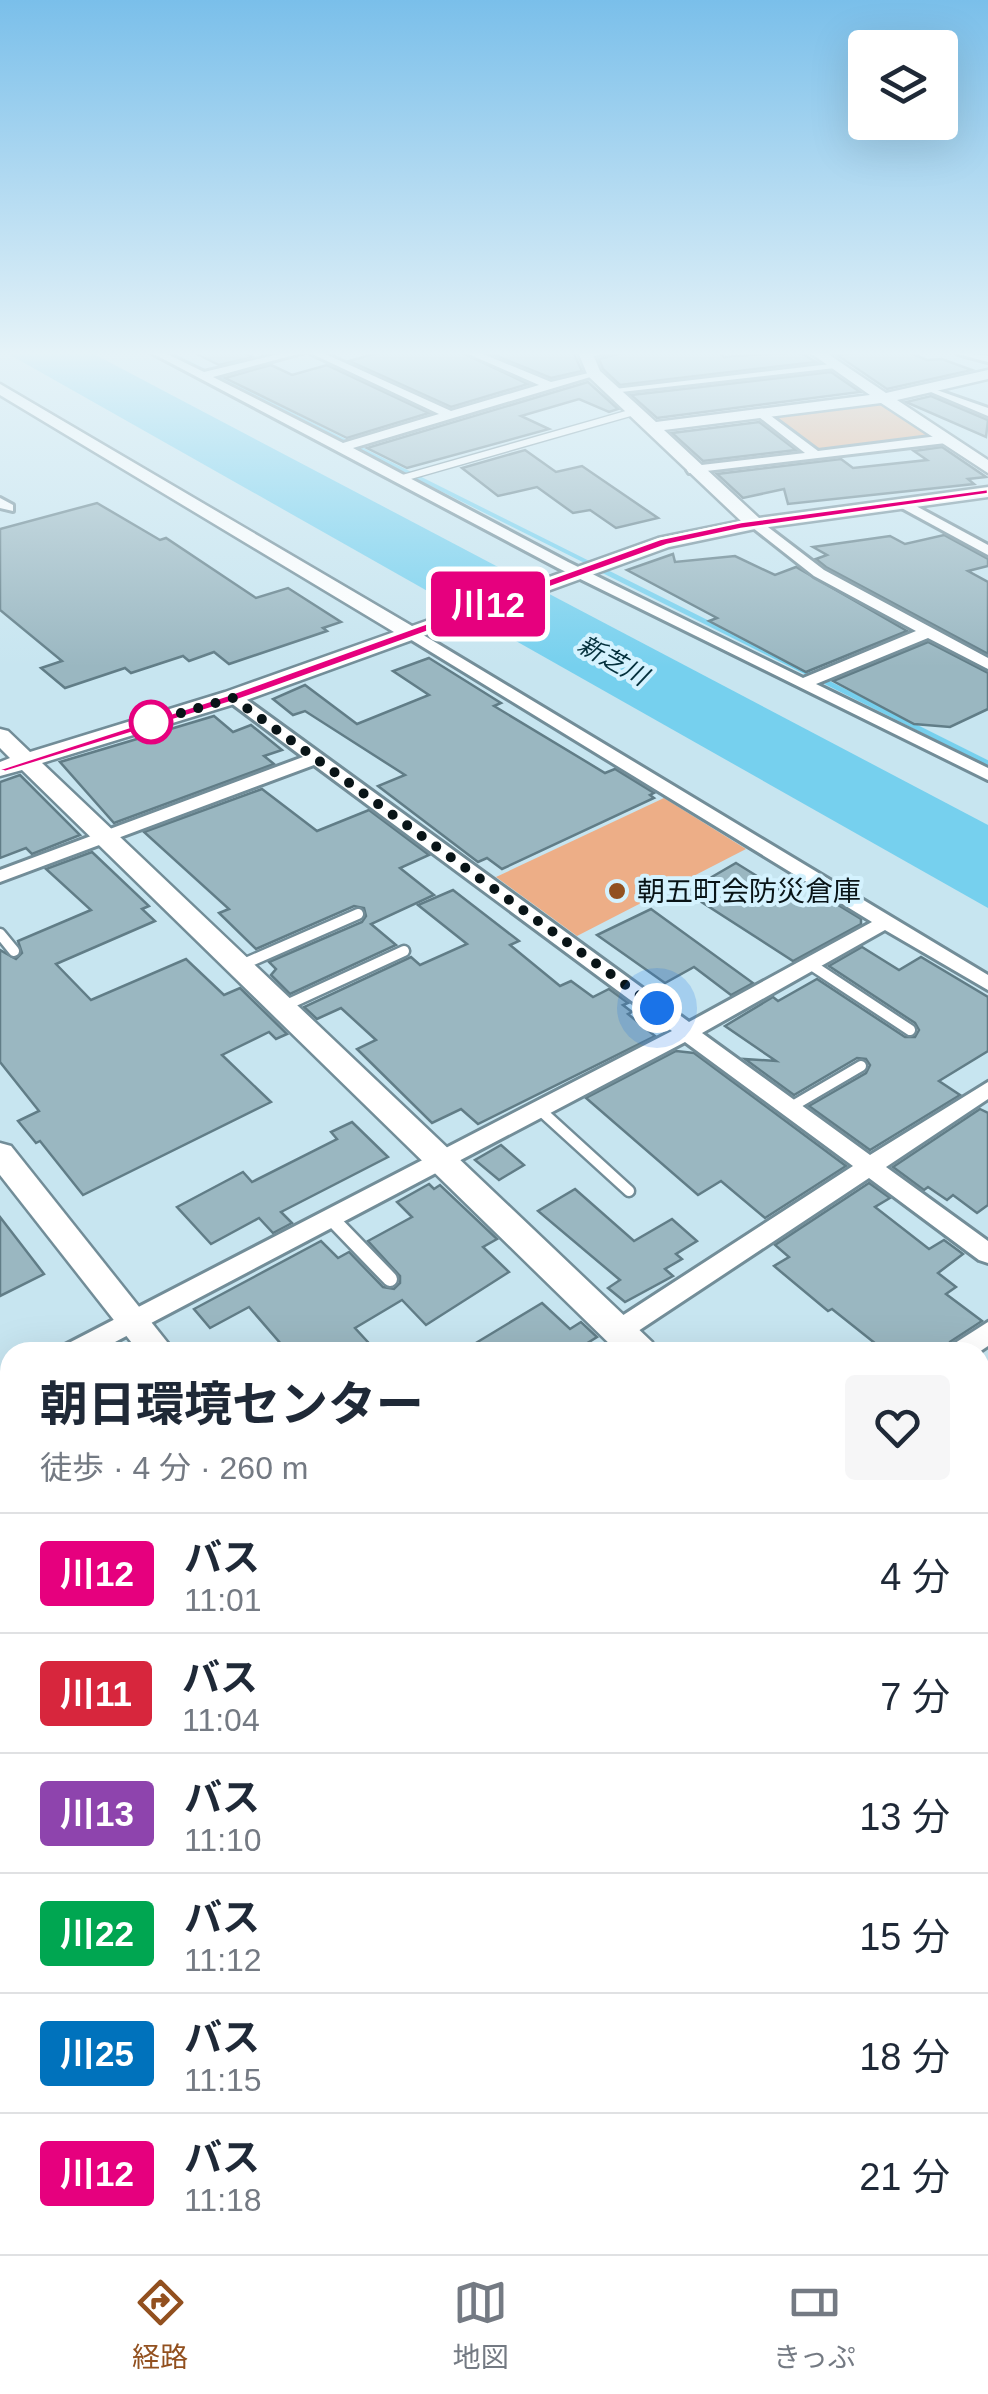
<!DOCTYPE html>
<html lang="ja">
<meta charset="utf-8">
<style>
body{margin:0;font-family:Arial,"Noto Sans JP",sans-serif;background:#f6f6f7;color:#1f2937;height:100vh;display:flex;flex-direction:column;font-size:38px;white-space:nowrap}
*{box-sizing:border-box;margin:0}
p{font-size:32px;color:#747a83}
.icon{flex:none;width:55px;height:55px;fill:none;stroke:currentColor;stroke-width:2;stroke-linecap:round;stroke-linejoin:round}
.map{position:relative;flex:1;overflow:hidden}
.side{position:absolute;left:0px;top:1342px;width:990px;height:912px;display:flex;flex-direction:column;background:#fff;border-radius:30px 30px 0 0;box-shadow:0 10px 40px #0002}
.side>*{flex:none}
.badge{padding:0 20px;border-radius:8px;font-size:35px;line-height:65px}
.controls{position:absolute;left:848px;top:30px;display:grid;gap:20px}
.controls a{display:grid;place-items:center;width:110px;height:110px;border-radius:10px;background:#fff;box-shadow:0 10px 40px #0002;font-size:50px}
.you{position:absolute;width:50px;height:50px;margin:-25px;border:8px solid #fff;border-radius:50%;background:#1a73e8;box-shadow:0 0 0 15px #1a73e833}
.map>.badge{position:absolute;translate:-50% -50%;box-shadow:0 0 0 5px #fff}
.round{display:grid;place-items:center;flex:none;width:105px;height:105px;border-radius:10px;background:#f6f6f7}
.overview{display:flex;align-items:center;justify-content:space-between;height:170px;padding:0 40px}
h1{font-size:48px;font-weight:700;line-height:75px}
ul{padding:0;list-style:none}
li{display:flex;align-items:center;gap:30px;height:120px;padding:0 40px;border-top:2px solid #e0e1e3}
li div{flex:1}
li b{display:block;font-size:38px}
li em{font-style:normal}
li .badge{min-width:110px;font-weight:700;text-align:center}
.dock{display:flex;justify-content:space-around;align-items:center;height:140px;border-top:2px solid #e0e1e3;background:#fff;font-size:28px;color:#747a83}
.dock a{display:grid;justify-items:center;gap:5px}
.dock .selected{color:#92501f}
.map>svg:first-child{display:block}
.green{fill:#edae87}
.water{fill:#76d0ee}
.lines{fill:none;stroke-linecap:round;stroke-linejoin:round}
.stream-far1{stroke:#76d0ee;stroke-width:4}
.stream{stroke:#76d0ee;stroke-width:5}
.building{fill:#9ab7c1;stroke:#617d87;stroke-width:2.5}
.lane-far2-casing{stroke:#728d98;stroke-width:9}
.lane-far1-casing{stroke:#728d98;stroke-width:15}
.lane-casing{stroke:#728d98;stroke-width:19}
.street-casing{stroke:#728d98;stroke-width:6}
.secondary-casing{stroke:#728d98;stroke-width:5}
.lane-far2{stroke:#fff;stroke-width:6}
.lane-far1{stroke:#fff;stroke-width:10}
.lane{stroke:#fff;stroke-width:14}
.street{fill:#fff;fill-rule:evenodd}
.secondary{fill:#fff;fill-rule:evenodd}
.line{fill:#e6007e;stroke:#fff;stroke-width:2.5}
.walk{stroke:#091417;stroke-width:10;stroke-dasharray:0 18}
.stop-dot{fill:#fff;stroke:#e6007e;stroke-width:5}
.poi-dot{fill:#92501f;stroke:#d4f2fe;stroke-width:4}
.labels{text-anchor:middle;stroke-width:8;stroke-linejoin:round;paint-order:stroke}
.far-water-label{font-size:25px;font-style:italic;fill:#05313d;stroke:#d4f2fe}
.poi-label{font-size:28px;fill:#091417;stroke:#d4f2fe;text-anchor:start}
</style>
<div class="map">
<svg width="988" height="2254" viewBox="0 0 988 2254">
<rect width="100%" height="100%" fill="#c7e5f0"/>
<g class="green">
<polygon points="879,403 931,438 823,451 772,417"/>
<polygon points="664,798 746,849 577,936 496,877"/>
</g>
<polygon class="water" points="5,352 90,352 988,825 988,908"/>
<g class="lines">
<polyline class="stream-far1" points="167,352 595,566"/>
<polyline class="stream" points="590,564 988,763"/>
</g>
<g class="building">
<polygon points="193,352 242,352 253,357 219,365"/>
<polygon points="381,352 461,352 528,384 451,407 349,361"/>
<polygon points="487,352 573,352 582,371 551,378"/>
<polygon points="626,352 718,352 724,357 799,352 816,362 620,385 603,369 599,359"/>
<polygon points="865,352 907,352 927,360 942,359 972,370 887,389 837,355"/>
<polygon points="271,365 292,375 327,365 429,413 347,438 225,378"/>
<polygon points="831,372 860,392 657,418 631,395"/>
<polygon points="588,382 618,409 609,412 579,399 521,416 549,429 407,468 367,448"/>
<polygon points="931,396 988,420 986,437 906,402"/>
<polygon points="759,422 796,450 703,461 672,433"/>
<polygon points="942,447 986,477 968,479 974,484 788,504 784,489 743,498 717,474 841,459 853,468 927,460 914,451"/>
<polygon points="525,450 556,472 582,466 658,518 616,528 590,510 573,513 537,487 498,496 462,468"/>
<polygon points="97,503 160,540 166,538 256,598 288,588 341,622 323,628 327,631 229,664 214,652 189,661 183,656 131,673 125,668 65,688 41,668 62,661 0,610 0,529"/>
<polygon points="944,535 988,559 988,566 968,571 988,582 988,654 826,567 816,559 827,555 813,547 890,536 905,544"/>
<polygon points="673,554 675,562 735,556 775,575 796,567 907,631 806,672 709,621 717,618 627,570"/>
<polygon points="928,642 988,673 988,709 950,727 914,724 833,681"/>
<polygon points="429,658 501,703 494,706 605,773 615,769 654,793 650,795 654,798 502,869 487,858 478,862 378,786 405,775 305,711 293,715 273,699 305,685 357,724 429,695 393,671"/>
<polygon points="214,716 233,732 251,725 282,750 264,756 274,764 114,823 60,762"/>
<polygon points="20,775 80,835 32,854 26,848 0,858 0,782"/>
<polygon points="262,789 317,831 369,810 429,855 400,868 434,895 371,924 396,945 290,994 271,975 276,969 269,962 362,922 366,916 364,908 354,906 256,949 219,913 229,909 144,832"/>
<polygon points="92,852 149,906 142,909 155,921 56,964 91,1000 186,959 224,995 240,988 287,1034 276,1039 269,1032 222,1055 271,1102 83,1195 40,1141 36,1143 18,1121 39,1111 0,1062 0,950 16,959 22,953 18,941 91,910 46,869"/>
<polygon points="736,863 802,904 820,894 861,919 861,924 793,961 686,892"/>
<polygon points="453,890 519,941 510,945 560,986 571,981 593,997 609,989 628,1003 623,1005 632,1012 628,1014 655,1036 478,1124 461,1109 432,1123 357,1049 376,1040 341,1008 317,1019 304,1007 411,957 420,965 467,944 418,905"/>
<polygon points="651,909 753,983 731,995 694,967 665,983 597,935"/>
<polygon points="862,947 899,970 921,957 988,997 988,1051 939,1081 960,1095 870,1150 809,1106 866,1073 870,1065 866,1059 857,1058 794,1095 745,1059 776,1061 725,1026 773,997 778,1001 817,979 905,1037 915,1037 919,1030 915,1023 829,966"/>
<polygon points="676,1051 694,1053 846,1166 765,1218 721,1181 698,1195 586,1098"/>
<polygon points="980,1109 988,1113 988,1205 977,1213 953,1195 947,1200 928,1187 924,1190 893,1167"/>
<polygon points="352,1122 388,1157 281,1212 292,1223 273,1233 259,1218 211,1244 177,1207 243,1172 252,1182 337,1139 331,1132"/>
<polygon points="501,1145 524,1165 499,1180 475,1160"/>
<polygon points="869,1183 890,1198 875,1207 929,1249 944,1240 963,1254 938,1273 956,1287 946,1294 982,1321 950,1342 944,1352 886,1352 832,1309 828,1311 774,1266 789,1257 775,1245"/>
<polygon points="429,1184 434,1189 440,1185 497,1239 483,1247 509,1272 426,1325 402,1300 355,1328 377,1352 288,1352 249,1307 210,1328 194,1309 321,1241 338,1258 349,1252 383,1287 394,1289 400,1283 400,1276 368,1241 412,1217 397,1202"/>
<polygon points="575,1189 634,1241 672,1219 697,1241 676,1254 682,1259 665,1269 673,1276 625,1302 608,1288 620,1280 538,1211"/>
<polygon points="0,1217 44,1274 0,1296"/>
<polygon points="542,1303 570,1329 581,1322 597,1337 573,1352 461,1352"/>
</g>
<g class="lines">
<defs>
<polyline id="lane-far2" points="403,478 637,411"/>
<g id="lane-far1">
<polyline points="0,934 14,951"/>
<polyline points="810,964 910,1030"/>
<polyline points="239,966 358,914"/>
<polyline points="282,1007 404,951"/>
<polyline points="791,1107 861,1066"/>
<polyline points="539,1109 629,1191"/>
</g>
<polyline id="lane" points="331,1218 390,1279"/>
<g id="street">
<polygon points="150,352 163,352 204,372 288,352 305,352 213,377 343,443 439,414 308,352 321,352 451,411 539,385 464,352 478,352 551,382 597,371 597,375 353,448 568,562 803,678 916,631 814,576 748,524 760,521 824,570 988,658 988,669 928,638 816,684 988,768 988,780 558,568"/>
<polygon points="582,352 615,352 586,357"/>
<polygon points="957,352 988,356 988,362 958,354"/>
<polygon points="839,363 835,368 612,393 606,390"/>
<polygon points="931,388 988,408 988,416 931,392"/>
<polygon points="763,410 818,451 946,435 952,439 946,443 689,473 687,470 693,466 805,453 759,417 757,414"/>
<polygon points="0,498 13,505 13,511 0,508"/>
<polygon points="903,499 988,545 988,555 898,506 896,503"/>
<polygon points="405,630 415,630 988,975 988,990 885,930 702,1033 870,1155 988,1082 988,1099 886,1167 988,1241 988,1263 979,1260 869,1178 626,1339 617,1342 608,1339 604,1332 608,1325 853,1166 685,1042 96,1352 61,1352 65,1345 672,1031 314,765 0,882 0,870 303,757 227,700 227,694 239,694 689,1022 872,922 405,636"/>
<polygon points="988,1322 988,1346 979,1352 948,1352 952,1345"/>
<polygon points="10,1375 10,1398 0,1402 0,1379"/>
<polygon points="10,1530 10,1558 0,1562 0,1534"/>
<polygon points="0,1699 10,1703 10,1747 0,1743"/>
<polygon points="10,2021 10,2060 0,2064 0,2025"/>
<polygon points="280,2245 321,2245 325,2254 284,2254"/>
</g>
<g id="secondary">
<polygon points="578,352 592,352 600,371 656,422 870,395 809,352 825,352 886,393 988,370 988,379 897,400 988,460 988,473 881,403 664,430 759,518 988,487 988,497 755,529 669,547 241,702 42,763 652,1342 657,1352 618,1352 22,770 0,776 0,762 10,758 0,748 0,729 8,731 30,752 225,692 394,632 0,395 0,384 412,626 658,538 741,521 588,376"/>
<polygon points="0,1143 11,1146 175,1352 139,1352 0,1175"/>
<polygon points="980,1659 988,1662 988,1706 980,1702"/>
<polygon points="843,2245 898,2245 902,2254 847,2254"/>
</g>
</defs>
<use href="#lane-far2" class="lane-far2-casing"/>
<use href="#lane-far1" class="lane-far1-casing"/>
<use href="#lane" class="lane-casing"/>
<use href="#street" class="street-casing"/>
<use href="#secondary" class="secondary-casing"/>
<use href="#lane-far2" class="lane-far2"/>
<use href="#lane-far1" class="lane-far1"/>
<use href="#lane" class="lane"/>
<use href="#street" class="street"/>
<use href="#secondary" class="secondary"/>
</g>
<linearGradient id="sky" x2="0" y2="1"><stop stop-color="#7abfea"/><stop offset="0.53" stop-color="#e6f3f8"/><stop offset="1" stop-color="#e6f3f8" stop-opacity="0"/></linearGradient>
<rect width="988" height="667" fill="url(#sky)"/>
<polygon class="line" points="988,489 988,494 741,529 667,545 238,700 5,772 0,769 228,695 660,539 741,522"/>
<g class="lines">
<polyline class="walk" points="151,722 140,725 233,698 657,1008"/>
</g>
<circle class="stop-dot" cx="151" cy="722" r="20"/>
<circle class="poi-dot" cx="617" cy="891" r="10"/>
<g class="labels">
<g class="far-water-label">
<text transform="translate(613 660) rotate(29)" y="9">新芝川</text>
</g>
<g class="poi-label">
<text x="637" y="901">朝五町会防災倉庫</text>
</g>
</g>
</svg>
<div class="controls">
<a><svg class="icon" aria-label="layers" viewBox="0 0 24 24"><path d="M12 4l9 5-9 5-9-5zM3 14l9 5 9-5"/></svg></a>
</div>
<div class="you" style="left:657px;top:1008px"></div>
<b class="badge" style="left:488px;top:604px;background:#e6007e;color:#fff">川12</b>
<section class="side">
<div class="overview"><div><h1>朝日環境センター</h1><p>徒歩 · 4 分 · 260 m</p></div><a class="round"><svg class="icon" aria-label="heart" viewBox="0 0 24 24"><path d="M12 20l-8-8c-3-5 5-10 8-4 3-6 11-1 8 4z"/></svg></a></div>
<ul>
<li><span class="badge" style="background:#e6007e;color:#fff">川12</span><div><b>バス</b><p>11:01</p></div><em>4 分</em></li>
<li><span class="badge" style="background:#d7263d;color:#fff">川11</span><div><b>バス</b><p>11:04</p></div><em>7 分</em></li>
<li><span class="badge" style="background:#8e44ad;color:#fff">川13</span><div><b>バス</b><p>11:10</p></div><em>13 分</em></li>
<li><span class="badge" style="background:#00a651;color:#fff">川22</span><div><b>バス</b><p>11:12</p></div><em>15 分</em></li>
<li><span class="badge" style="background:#0072bc;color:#fff">川25</span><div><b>バス</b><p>11:15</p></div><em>18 分</em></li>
<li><span class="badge" style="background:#e6007e;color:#fff">川12</span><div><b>バス</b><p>11:18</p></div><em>21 分</em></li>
</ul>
</section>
</div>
<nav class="dock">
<a class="selected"><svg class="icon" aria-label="directions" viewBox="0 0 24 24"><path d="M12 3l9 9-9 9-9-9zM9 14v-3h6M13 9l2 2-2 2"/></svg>経路</a>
<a><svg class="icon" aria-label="map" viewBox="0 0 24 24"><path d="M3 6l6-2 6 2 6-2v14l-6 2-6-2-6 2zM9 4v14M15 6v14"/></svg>地図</a>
<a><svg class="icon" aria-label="tickets" viewBox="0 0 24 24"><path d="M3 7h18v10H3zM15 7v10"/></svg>きっぷ</a>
</nav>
